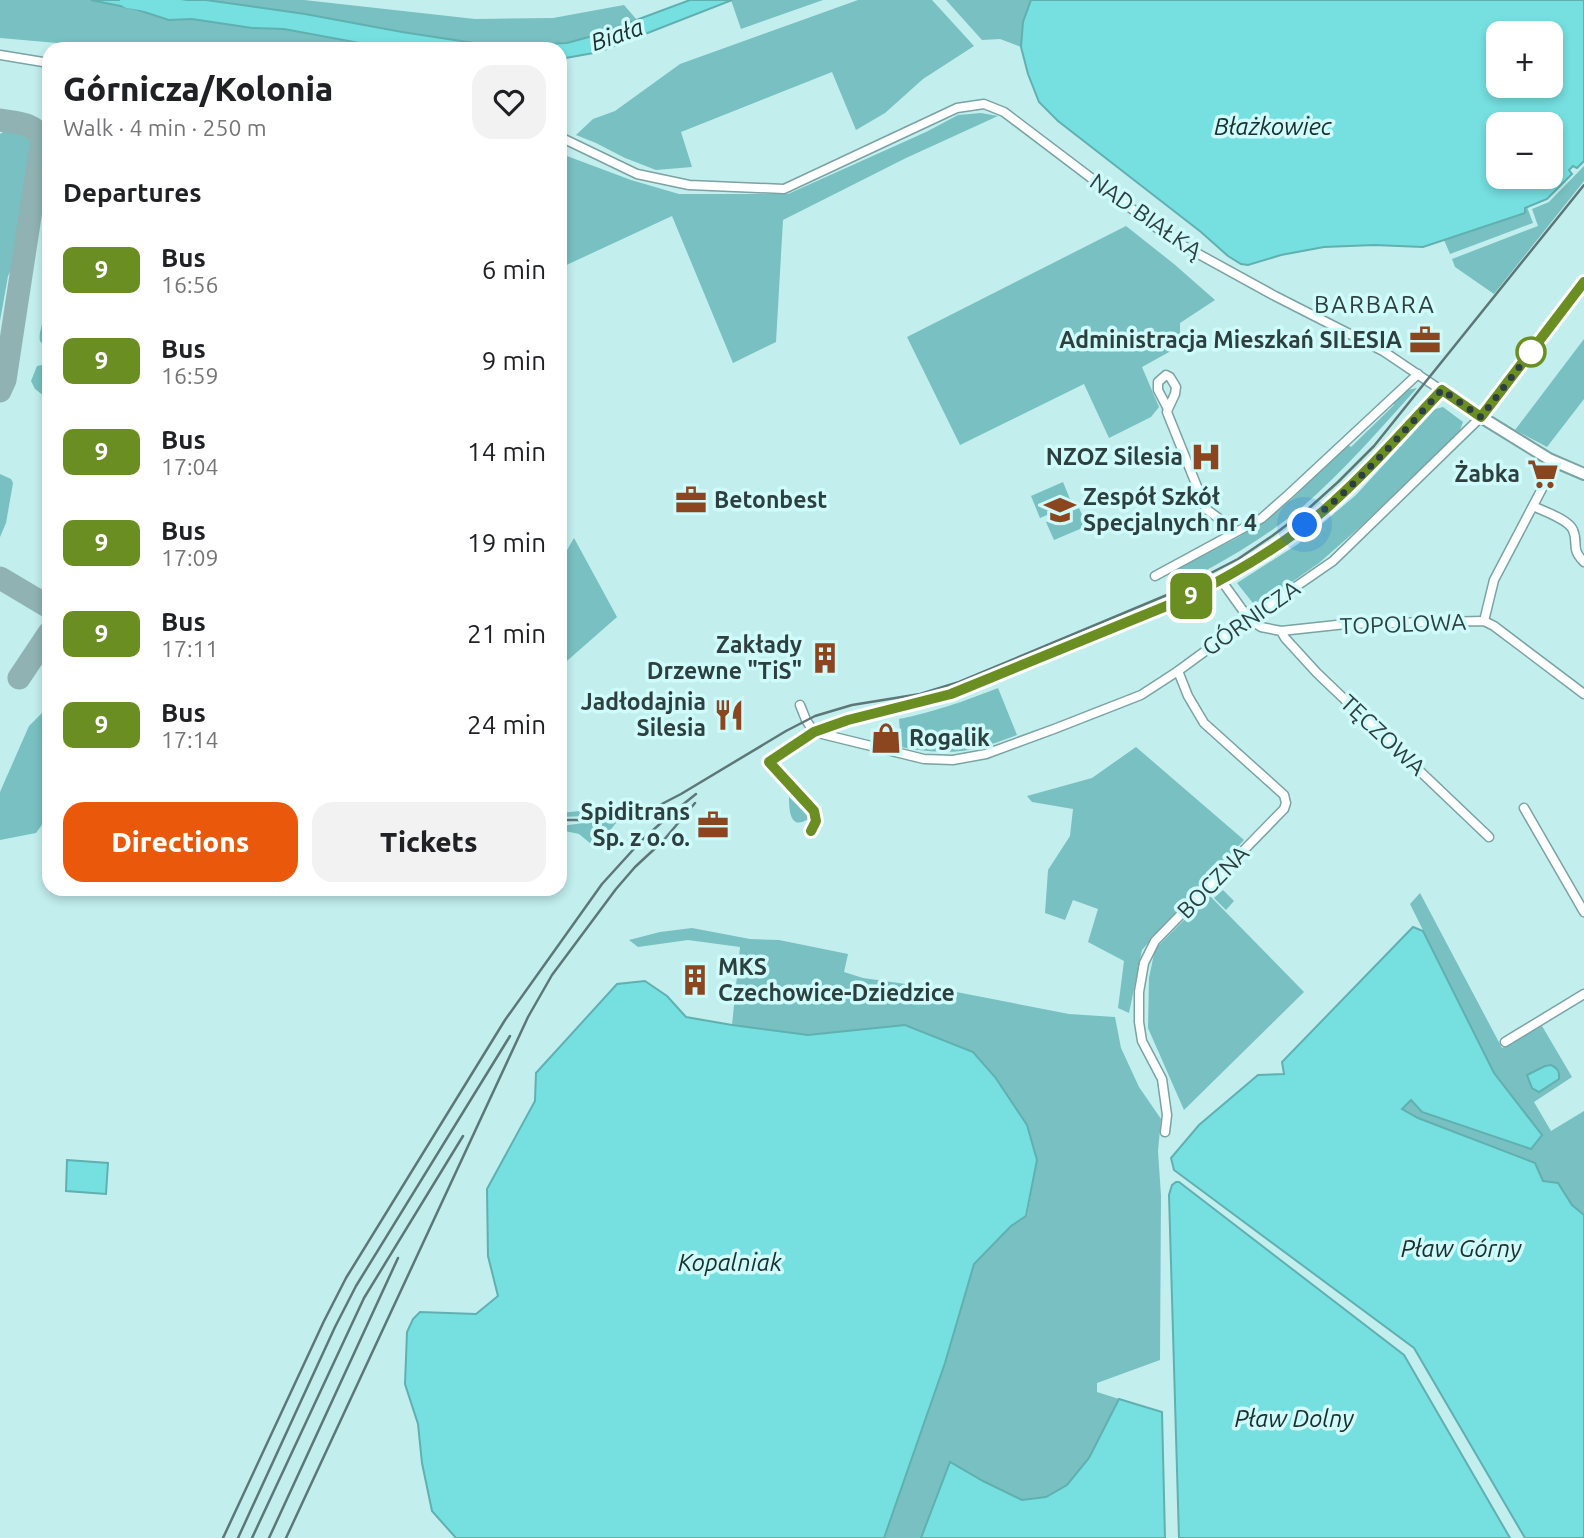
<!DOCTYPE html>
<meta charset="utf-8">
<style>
body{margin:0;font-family:Ubuntu,sans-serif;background:#f2f2f2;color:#202124;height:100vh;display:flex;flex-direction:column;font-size:26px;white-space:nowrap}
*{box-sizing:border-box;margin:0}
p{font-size:23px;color:#757577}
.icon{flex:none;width:38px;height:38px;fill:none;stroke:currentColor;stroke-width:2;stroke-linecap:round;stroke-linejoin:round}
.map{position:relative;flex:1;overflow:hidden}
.panel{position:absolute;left:42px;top:42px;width:525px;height:854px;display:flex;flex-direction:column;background:#fff;border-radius:21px;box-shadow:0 4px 10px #0003}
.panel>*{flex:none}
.badge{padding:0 14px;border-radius:10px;font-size:24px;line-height:46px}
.controls{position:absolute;left:1486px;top:21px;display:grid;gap:14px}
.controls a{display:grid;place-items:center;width:77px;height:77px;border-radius:14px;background:#fff;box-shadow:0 4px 10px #0003;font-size:35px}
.you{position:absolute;width:35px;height:35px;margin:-18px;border:5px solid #fff;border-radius:50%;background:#1a73e8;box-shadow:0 0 0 10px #1a73e833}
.map>.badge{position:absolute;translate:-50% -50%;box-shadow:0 0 0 4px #fff}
h2{padding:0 21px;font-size:26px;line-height:63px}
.round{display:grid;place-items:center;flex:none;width:74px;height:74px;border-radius:21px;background:#f2f2f2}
.summary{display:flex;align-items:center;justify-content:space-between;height:119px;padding:0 21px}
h1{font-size:33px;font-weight:800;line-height:52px}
.cta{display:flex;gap:14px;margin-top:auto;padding:14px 21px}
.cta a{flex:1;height:80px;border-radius:21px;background:#ea580c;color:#fff;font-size:28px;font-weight:800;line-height:80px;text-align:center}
.cta a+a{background:#f2f2f2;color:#202124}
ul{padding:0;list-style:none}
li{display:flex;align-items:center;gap:21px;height:91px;padding:0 21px}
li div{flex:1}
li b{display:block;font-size:26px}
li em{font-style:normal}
li .badge{min-width:77px;font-weight:700;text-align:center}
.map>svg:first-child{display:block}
.green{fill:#78c0c1}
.water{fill:#76e0e1;stroke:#60b0b0;stroke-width:2;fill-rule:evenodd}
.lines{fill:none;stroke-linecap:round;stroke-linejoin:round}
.river{stroke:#76e0e1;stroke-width:16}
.taxiway{stroke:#90b2b2;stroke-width:23}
.street-casing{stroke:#7aa3a3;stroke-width:11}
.secondary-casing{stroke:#7aa3a3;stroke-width:14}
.street{stroke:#fff;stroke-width:8}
.secondary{stroke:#fff;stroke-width:10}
.rail{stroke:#5d7777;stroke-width:2.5}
.line-casing{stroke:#fff;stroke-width:16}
.line{stroke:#6b8e23;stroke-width:10}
.walk{stroke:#2d3f3f;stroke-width:7;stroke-dasharray:0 12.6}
.stop-dot{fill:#fff;stroke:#6b8e23;stroke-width:3.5}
.labels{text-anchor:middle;stroke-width:7;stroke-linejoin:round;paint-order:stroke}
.street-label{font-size:23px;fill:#2d3f3f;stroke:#cffbfb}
.poi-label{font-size:23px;font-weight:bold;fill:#2d3f3f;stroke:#cffbfb;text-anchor:end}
.water-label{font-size:24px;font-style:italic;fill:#1a2e2e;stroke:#cffbfb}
.neighbourhood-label{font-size:24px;letter-spacing:2px;fill:#2d3f3f;stroke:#cffbfb}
</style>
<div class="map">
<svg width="1584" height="1538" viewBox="0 0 1584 1538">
<rect width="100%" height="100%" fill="#c2eeee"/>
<g class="green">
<polygon points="0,0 91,0 135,9 169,20 192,19 252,28 284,29 392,49 126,49 0,38"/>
<polygon points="206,0 304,0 475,19 553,18 624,5 637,20 596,35 567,43 487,45 402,32 305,14"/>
<polygon points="731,0 823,0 741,29"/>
<polygon points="858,0 932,0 974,46 923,79 885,113 856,130 832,72 681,132 692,167 656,170 625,158 596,143 576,135 593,119 615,111 680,64"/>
<polygon points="946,0 1031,0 1023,22 1021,47 1000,39 982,40"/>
<polygon points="567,58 560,124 560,59"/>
<polygon points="981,113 998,116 906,158 783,220 776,342 733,363 672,216 560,268 560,178 567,156 631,180 679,194 788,194 926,132 958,115"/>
<polygon points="11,127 16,127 29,132 36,148 18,246 16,269 10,272 8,276 0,321 0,134"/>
<polygon points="1584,166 1584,181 1494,294 1455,267 1452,259 1538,226 1532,209 1549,202"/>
<polygon points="1527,207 1533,223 1450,254 1444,240 1525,213 1525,208"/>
<polygon points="1126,226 1174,264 1215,300 1180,323 1180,346 1142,367 1159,407 1151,417 1109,438 1084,384 960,445 907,337"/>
<path d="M47,312H49V349C47,347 41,343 40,341C38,333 44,318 47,312Z"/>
<polygon points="1584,339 1584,399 1547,447 1515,430"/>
<polygon points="42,365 48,371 44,396 35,389 31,381 37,366"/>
<path d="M1417,388C1380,429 1343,472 1301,508C1265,538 1224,561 1183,583L1177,569L1239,537L1291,500L1347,444L1351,447L1394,405L1391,401L1407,390Z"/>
<polygon points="1443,407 1463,422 1459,433 1360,527 1319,563 1256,607 1237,583 1298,544 1356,495 1435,409"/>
<polygon points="0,474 11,479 13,483 6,523 0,537"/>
<polygon points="1063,482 1072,504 1040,518 1031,496"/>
<polygon points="1079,508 1087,526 1054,540 1046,522"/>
<polygon points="574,538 617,617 560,667 560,562"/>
<path d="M998,688L1017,735C971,753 951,756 901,747L899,719C934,712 965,701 998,688Z"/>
<polygon points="49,706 49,815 36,833 0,840 0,792 29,726"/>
<polygon points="1136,747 1244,840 1164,925 1142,950 1129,1013 1118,1008 1124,961 1088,942 1098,909 1073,900 1065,920 1045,913 1048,870 1070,836 1073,809 1032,802 1027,796 1092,778"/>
<path d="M789,797L808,816V819C790,831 789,810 789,797Z"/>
<polygon points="610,808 616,812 616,815 560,817 560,813"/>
<polygon points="617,819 616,823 608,833 597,828 593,834 602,841 596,848 579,834 560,830 560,826"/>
<polygon points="1223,890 1234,901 1226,910 1214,898"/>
<polygon points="1420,893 1502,1048 1542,1026 1572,1077 1534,1102 1551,1131 1584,1111 1584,1215 1572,1205 1558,1183 1543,1181 1401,1109 1410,1099 1542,1135 1494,1073 1410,904"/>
<polygon points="1209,895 1304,992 1184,1110 1148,1028 1149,978 1155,949"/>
<polygon points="692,928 750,939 779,940 848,954 844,972 863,978 941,989 1069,1014 1115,1017 1121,1048 1139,1087 1161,1119 1158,1151 1161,1196 1160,1360 1097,1383 1097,1392 1119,1399 1089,1458 1067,1485 1046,1497 1022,1500 983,1481 950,1462 921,1538 884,1538 945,1363 974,1264 1011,1226 1027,1216 1037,1160 1027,1125 995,1077 973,1052 905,1025 808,1035 732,1025 740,947 688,940 638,947 629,940 660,932"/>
</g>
<g class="water">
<polygon points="91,0 148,0 160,8 172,0 206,0 305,14 402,32 487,45 523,45 567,43 596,35 690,0 732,0 599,52 560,59 560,49 392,49 284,29 252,28 192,19 169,20 135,9"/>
<path d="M1031,0H1584V161L1577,168L1573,166L1569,170L1572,174L1547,199L1525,208V213L1423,247L1374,245L1324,247L1281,255L1248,265L1241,264L1228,256L1201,232L1058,121L1039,102L1028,74L1021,47L1023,22ZM1498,33H1550V86H1498ZM1498,124H1550V177H1498Z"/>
<polygon points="1413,927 1423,931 1494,1073 1542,1135 1531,1149 1422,1112 1411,1100 1402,1109 1418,1118 1535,1163 1543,1181 1558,1183 1572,1205 1584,1215 1584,1538 1525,1538 1414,1348 1174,1170 1171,1158 1199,1125 1258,1075 1284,1074 1282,1062"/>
<polygon points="645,981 667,996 686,1017 732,1025 808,1035 905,1025 973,1052 995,1077 1027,1125 1037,1160 1026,1216 1011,1226 974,1264 945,1363 884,1538 456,1538 432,1511 422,1463 418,1424 405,1384 407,1332 413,1319 420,1312 476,1314 498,1296 488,1256 487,1189 535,1101 536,1073 617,984"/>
<path d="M1551,1065C1558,1068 1560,1072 1559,1079L1539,1092L1532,1088L1527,1075L1545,1066Z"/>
<polygon points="67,1160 108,1163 106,1194 66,1191"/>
<polygon points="1176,1182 1179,1182 1404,1355 1510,1538 1179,1538 1169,1195 1172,1185"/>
<polygon points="1119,1399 1162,1412 1165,1538 921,1538 950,1462 983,1481 1022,1500 1046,1497 1067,1485 1089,1458"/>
</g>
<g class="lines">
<polyline class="river" points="128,0 186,9"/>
<g class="taxiway">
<path d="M0,120C16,123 33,122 42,138L5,380L0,391"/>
<polyline points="0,578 49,607"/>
<polyline points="19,678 49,633"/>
</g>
<defs>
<g id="street">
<polyline points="0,55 49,63"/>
<polyline points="560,137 637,174 689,185 784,189 957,108 984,104 1004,112 1173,240 1275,296 1383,351 1481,417 1333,561 1249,619 1178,671 1141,695 1054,729 986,754 953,760 924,759 814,732"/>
<polyline points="1168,409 1175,394 1176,387 1170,377 1166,375 1158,382 1158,390 1168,409 1167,412 1206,509 1236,531"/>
<path d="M1533,506C1543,511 1568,519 1573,530C1579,544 1570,548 1584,562"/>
<polyline points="1155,576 1262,518 1288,495 1418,374"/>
<polyline points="1221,580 1249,619 1261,627 1281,631 1346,624 1484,621 1494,626 1584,694"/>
<polyline points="1484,621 1494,580 1556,462"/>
<polyline points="1281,631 1285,638 1317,673 1489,837"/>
<polyline points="800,705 806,720 814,732"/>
<path d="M769,762L814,732L848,720L951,694L1186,598C1234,574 1280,547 1322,512C1365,475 1404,431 1442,390"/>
<polyline points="1524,808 1584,912"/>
<polyline points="1505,1042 1584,994"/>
<polyline points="1165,1132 1167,1115 1162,1079 1142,1041 1139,1022 1139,992 1144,963 1155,941 1284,809 1286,803 1284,795 1204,723 1188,696 1178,671"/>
</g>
<polyline id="secondary" points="1584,282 1481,417 1549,459 1584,474"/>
</defs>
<use href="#street" class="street-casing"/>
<use href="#secondary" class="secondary-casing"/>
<use href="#street" class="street"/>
<use href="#secondary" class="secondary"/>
<g class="rail">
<polyline points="560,820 604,820 654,808 681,794 786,731 815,716 852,705 920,694 959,682 1174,592 1238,559 1272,536 1308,509 1338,482 1374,446 1584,185"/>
<polyline points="223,1538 324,1321 346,1278 505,1020 602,884 642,840 671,814 696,794"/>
<polyline points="238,1538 335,1327 356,1286 510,1036"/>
<polyline points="252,1538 364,1298 463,1136"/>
<polyline points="269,1538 398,1258"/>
<polyline points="286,1538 528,1017 552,975 616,889 635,867 663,841 695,803"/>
</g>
</g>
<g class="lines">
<defs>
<path id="line" d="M811,831L816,821L814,811L769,762L814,732L848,720L951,694L1186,598C1234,574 1281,547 1322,512C1365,475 1403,431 1442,390L1481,417L1584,282"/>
</defs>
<use href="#line" class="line-casing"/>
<use href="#line" class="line"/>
<path class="walk" d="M1305,525C1356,487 1399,436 1442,390L1481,417L1531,352"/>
</g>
<defs>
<symbol id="office-bare" viewBox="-9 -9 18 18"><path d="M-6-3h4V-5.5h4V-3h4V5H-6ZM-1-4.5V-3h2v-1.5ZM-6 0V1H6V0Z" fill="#8b451f" stroke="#cffbfb" stroke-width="2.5" paint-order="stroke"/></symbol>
<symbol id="hospital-bare" viewBox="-9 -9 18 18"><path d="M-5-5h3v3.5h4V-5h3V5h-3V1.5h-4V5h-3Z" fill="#8b451f" stroke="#cffbfb" stroke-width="2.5" paint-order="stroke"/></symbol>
<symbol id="supermarket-bare" viewBox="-9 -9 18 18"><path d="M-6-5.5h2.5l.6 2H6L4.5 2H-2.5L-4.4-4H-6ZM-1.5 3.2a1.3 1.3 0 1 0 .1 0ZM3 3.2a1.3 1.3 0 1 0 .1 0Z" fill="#8b451f" stroke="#cffbfb" stroke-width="2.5" paint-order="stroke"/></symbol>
<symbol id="school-bare" viewBox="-9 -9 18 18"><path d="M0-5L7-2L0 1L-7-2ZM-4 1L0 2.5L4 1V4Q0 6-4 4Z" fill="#8b451f" stroke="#cffbfb" stroke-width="2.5" paint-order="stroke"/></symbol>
<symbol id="building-bare" viewBox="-9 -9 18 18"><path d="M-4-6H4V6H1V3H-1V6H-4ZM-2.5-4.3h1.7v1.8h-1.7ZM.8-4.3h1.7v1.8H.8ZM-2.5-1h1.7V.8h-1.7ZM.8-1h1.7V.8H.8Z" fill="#8b451f" stroke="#cffbfb" stroke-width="2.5" paint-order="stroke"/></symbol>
<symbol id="restaurant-bare" viewBox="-9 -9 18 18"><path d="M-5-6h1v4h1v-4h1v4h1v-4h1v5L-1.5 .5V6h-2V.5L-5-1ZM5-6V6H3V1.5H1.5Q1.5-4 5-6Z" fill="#8b451f" stroke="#cffbfb" stroke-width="2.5" paint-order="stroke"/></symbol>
<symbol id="shop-bare" viewBox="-9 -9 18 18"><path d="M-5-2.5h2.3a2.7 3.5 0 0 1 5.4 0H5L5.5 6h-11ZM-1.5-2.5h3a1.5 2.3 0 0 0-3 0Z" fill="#8b451f" stroke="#cffbfb" stroke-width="2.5" paint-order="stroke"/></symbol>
</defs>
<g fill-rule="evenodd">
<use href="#office-bare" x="1403" y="318" width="44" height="44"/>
<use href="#hospital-bare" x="1184" y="435" width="44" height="44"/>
<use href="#supermarket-bare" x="1521" y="452" width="44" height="44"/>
<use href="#office-bare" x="669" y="478" width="44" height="44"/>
<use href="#school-bare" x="1038" y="488" width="44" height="44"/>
<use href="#building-bare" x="803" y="636" width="44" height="44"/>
<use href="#restaurant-bare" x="707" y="693" width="44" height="44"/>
<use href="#shop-bare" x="864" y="716" width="44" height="44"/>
<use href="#office-bare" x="691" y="803" width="44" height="44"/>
<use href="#building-bare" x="673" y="958" width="44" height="44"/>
</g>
<circle class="stop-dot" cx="1531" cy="352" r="14"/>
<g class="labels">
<g class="street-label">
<text transform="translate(1146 216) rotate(35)" y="8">NAD BIAŁKĄ</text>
<text transform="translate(1251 618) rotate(-35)" y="8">GÓRNICZA</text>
<text transform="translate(1403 624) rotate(-2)" y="8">TOPOLOWA</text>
<text transform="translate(1383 735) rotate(43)" y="8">TĘCZOWA</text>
<text transform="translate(1213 882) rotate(-46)" y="8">BOCZNA</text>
</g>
<g class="poi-label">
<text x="1402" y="348">Administracja Mieszkań SILESIA</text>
<text x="1183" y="465">NZOZ Silesia</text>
<text x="1520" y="482">Żabka</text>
<text x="1083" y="505" text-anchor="start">Zespół Szkół<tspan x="1083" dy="26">Specjalnych nr 4</tspan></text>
<text x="714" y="508" text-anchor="start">Betonbest</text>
<text x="802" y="653">Zakłady<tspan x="802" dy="26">Drzewne "TiS"</tspan></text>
<text x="706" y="710">Jadłodajnia<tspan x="706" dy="26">Silesia</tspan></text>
<text x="909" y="746" text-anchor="start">Rogalik</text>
<text x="690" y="820">Spiditrans<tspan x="690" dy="26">Sp. z o. o.</tspan></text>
<text x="718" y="975" text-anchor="start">MKS<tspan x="718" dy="26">Czechowice-Dziedzice</tspan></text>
</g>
<g class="water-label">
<text transform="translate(617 35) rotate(-19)" y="8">Biała</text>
<text x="1273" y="135">Błażkowiec</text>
<text x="1461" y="1257">Pław Górny</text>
<text x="730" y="1271">Kopalniak</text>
<text x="1294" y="1427">Pław Dolny</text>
</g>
<g class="neighbourhood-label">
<text x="1375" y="313">BARBARA</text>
</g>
</g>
</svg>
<div class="controls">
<a>+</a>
<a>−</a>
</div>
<div class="you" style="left:1305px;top:525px"></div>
<b class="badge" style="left:1191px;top:596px;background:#6b8e23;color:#fff">9</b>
<section class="panel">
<div class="summary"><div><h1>Górnicza/Kolonia</h1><p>Walk · 4 min · 250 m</p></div><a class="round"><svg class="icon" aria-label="heart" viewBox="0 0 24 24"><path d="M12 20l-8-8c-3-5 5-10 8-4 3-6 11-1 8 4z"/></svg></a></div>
<h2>Departures</h2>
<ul>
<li><span class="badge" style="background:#6b8e23;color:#fff">9</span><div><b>Bus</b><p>16:56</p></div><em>6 min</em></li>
<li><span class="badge" style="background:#6b8e23;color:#fff">9</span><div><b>Bus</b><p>16:59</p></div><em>9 min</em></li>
<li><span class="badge" style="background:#6b8e23;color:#fff">9</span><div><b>Bus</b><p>17:04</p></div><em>14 min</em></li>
<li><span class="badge" style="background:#6b8e23;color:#fff">9</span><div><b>Bus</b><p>17:09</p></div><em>19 min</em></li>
<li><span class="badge" style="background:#6b8e23;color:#fff">9</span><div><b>Bus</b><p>17:11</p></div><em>21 min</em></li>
<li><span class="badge" style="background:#6b8e23;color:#fff">9</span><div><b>Bus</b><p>17:14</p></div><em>24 min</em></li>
</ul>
<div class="cta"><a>Directions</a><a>Tickets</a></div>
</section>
</div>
